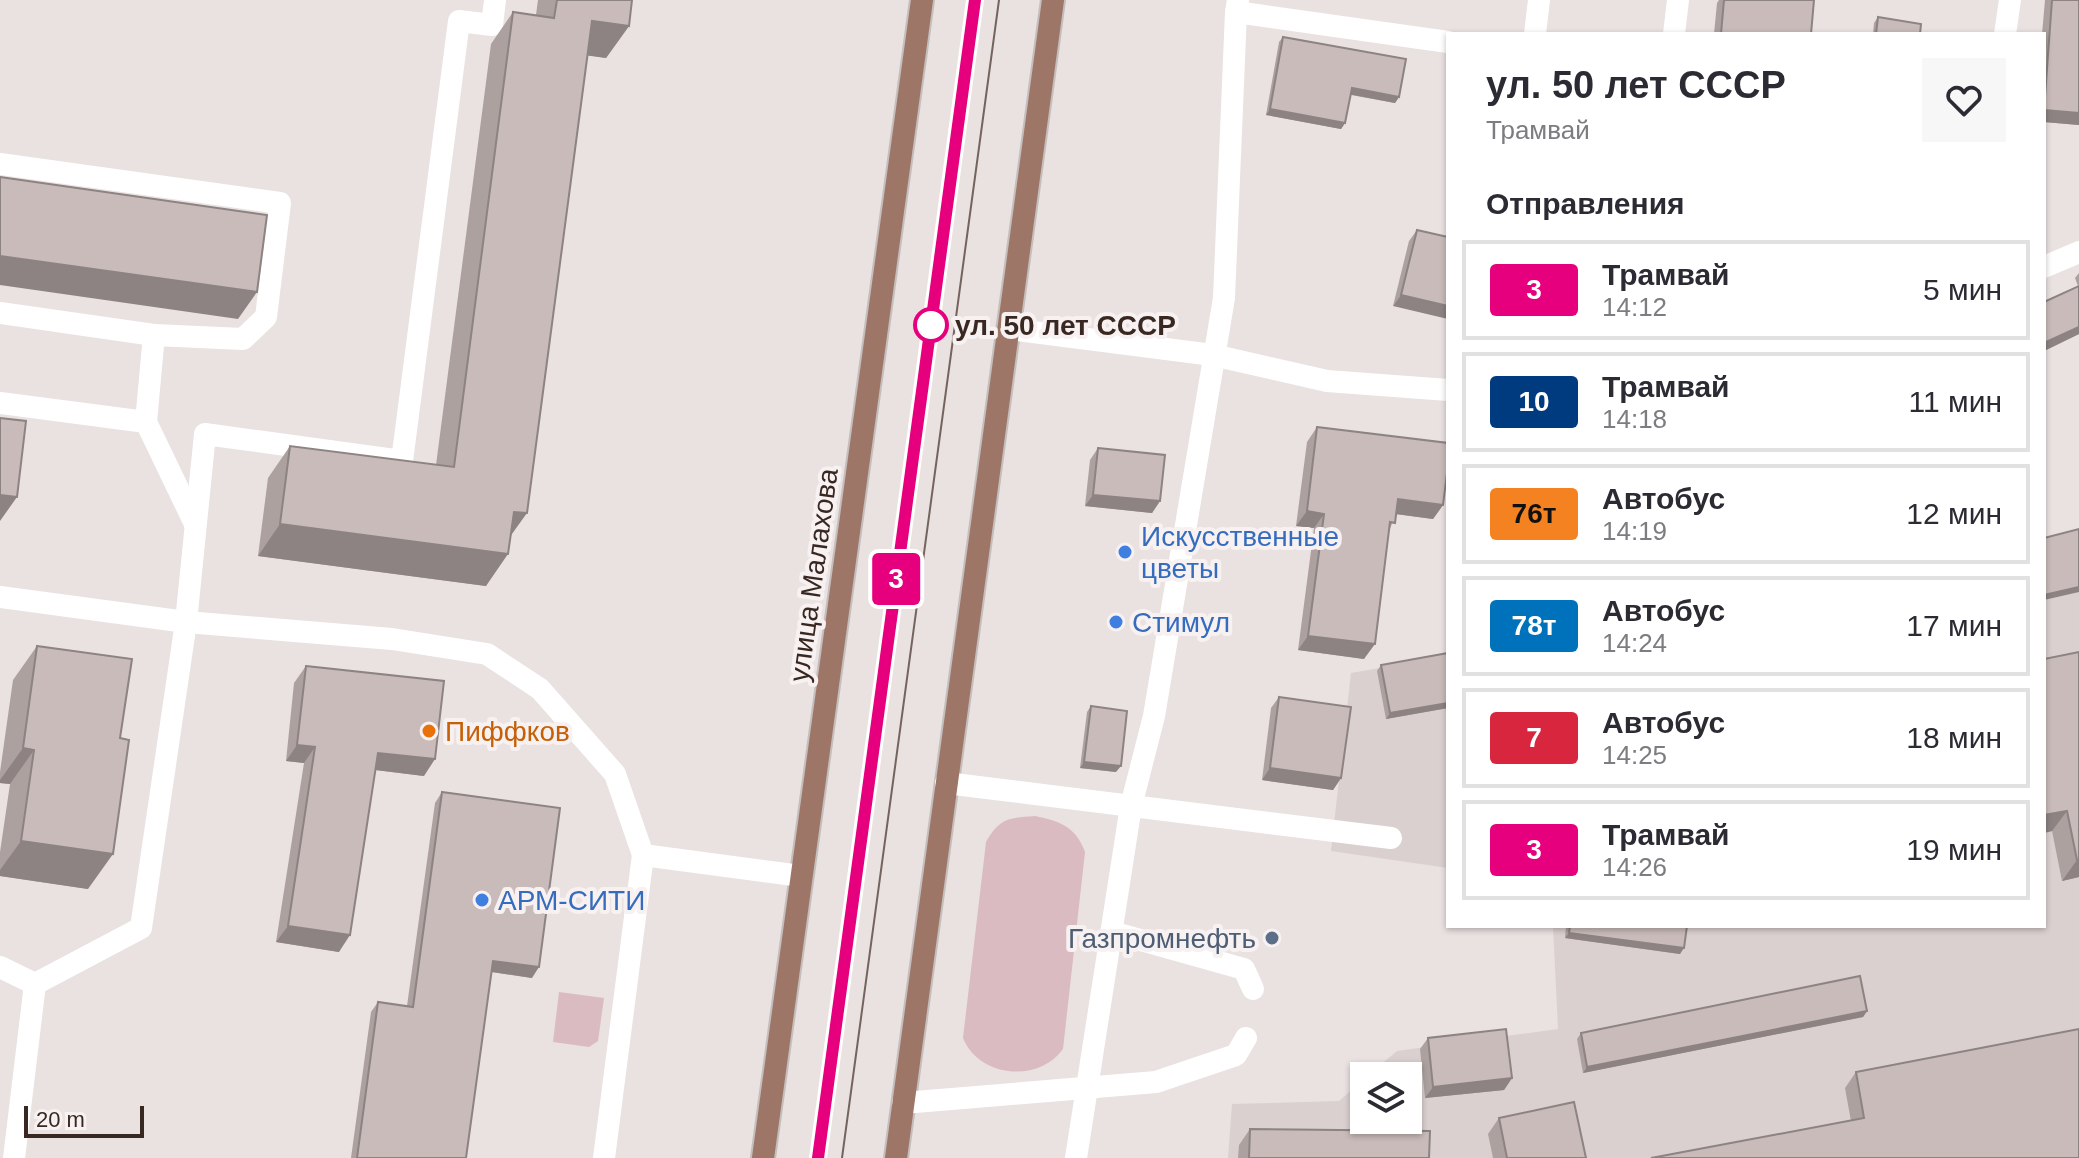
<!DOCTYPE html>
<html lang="ru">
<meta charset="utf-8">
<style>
body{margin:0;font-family:Helvetica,sans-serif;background:#f7f7f7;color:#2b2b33;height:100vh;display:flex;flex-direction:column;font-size:30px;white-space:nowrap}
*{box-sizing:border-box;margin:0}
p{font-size:26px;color:#7c7c81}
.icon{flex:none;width:44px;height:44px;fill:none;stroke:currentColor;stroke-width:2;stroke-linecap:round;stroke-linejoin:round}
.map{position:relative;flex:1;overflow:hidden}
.side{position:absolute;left:1446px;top:32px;width:600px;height:896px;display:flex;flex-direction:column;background:#fff;border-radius:0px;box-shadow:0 2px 6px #0004}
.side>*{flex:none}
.badge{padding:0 16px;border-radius:6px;font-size:28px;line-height:52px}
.tools{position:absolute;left:1350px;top:1062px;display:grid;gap:16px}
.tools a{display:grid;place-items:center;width:72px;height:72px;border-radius:0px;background:#fff;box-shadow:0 2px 6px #0004;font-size:40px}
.scale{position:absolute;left:24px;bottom:20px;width:120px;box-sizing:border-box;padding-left:8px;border:4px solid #392822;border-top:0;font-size:22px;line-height:28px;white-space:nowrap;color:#392822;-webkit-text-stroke:6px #f7f1f1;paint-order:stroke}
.map>.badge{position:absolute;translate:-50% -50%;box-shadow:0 0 0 4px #fff}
h2{padding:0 40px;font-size:30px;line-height:72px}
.round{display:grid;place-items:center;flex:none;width:84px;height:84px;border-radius:0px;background:#f7f7f7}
.summary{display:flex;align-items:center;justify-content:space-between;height:136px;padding:0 40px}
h1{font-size:38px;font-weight:700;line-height:60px}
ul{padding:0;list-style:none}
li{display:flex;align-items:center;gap:24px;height:100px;margin:0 16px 12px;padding:0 24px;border:4px solid #e1e1e2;border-radius:0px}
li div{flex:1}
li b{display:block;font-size:30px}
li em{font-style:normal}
li .badge{min-width:88px;font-weight:700;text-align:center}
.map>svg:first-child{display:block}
.built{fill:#dad0cf}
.green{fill:#dabbc1}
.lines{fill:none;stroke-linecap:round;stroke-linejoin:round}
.primary-casing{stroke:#c4bebd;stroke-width:26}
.service{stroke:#fff;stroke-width:22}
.minor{stroke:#fff;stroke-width:22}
.primary{stroke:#9d7668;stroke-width:22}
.tram{stroke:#75635d;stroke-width:2}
.wall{fill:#aca19f}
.shaded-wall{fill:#8c8382}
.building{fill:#c8bbb9;stroke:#8c8382;stroke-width:2}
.line-casing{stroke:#fff;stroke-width:18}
.line{stroke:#e6007e;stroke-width:12}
.stop-dot{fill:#fff;stroke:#e6007e;stroke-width:4}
.shop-dot{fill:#3f7fe0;stroke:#f7f1f1;stroke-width:3}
.food-dot{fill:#e8710a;stroke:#f7f1f1;stroke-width:3}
.service-dot{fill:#5c6f8a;stroke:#f7f1f1;stroke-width:3}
.labels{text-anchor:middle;stroke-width:8;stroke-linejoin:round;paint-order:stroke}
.stop-label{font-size:28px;font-weight:bold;fill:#392822;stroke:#f7f1f1;text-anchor:start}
.shop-label{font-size:28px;fill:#366cbe;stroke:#f7f1f1;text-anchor:start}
.street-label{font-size:28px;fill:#392822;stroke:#f7f1f1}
.food-label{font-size:28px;fill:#c56008;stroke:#f7f1f1;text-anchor:start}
.service-label{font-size:28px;fill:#4e5e75;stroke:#f7f1f1;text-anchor:end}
</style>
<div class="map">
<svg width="2079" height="1158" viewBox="0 0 2079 1158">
<rect width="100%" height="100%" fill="#eae1e1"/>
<g class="built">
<polygon points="2079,533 2079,1158 1228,1158 1232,1104 1339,1101 1364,1079 1364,1120 1408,1120 1408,1076 1367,1076 1397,1051 1558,1029 1553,926 2044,926 2044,543"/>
<polygon points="1448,656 1448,868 1331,851 1351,673"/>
</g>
<g class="green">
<path d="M1035,816C1060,821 1076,827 1085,852L1063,1049C1039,1083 979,1078 963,1038L986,842C1000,818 1008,818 1035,816Z"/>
<polygon points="559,992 604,998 598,1041 589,1047 553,1042"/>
</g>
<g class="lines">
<defs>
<g id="primary">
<polyline points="763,1158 922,0"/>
<polyline points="896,1158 1053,0"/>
</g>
</defs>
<use href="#primary" class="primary-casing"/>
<g class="service">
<polyline points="495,0 492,25 459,21 402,461 205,434 186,622 392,639 487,654 540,689 615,774 643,855"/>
<polyline points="1238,0 1236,12 1448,42"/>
<polyline points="1535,34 1539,0"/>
<polyline points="0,164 280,203 266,317 243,339 154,335 146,422"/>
<polyline points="0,313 154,335"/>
<polyline points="0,403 146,422 195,524"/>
<polyline points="0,597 186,622 141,928 35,984"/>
<polyline points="946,783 1391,838"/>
<polyline points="1112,932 1244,969 1253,989"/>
<polyline points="0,967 35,984"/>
<polyline points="903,1103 1156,1082 1236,1055 1246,1038"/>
<polyline points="14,1158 35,984"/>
<polyline points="604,1158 643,855 801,876"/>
<polyline points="1076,1158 1131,806 1154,716 1224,298 1236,12"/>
</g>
<g class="minor">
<polyline points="1674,34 1678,0"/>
<polyline points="2005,34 2010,0"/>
<polyline points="2044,267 2079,252"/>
<polyline points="1009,329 1213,355 1327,381 1448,390"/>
</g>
<use href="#primary" class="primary"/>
<g class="tram">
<polyline points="818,1158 975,0"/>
<polyline points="842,1158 999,0"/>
</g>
</g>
<g class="wall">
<polygon points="538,0 632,0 629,26 606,58 587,55 510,537 486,586 258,556 268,478 290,446 436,465 491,44 513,12 536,15"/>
<polygon points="1719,0 1814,0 1811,34 1714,34 1717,3"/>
<polygon points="2045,0 2079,0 2079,125 2044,122 2044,34 2042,34"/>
<polygon points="1878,17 1920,34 1873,34 1874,23"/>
<polygon points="1283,37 1399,97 1395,103 1351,95 1345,123 1341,129 1266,115 1279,42"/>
<polygon points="1417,230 1448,237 1393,306 1409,241"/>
<polygon points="2079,273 2079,334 2044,351 2078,286 2075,278"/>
<polygon points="1317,427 1443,505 1433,519 1396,514 1389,531 1364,659 1298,650 1314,528 1296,526 1307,442"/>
<polygon points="1098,448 1160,501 1152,513 1085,506 1090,460"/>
<polygon points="37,646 88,889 0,876 0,852 10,784 0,783 0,772 13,680"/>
<polygon points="2079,652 2079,877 2062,881 2052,831 2044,833 2044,659"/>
<polygon points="1448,653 1448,708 1386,719 1377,671 1381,665"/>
<polygon points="306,666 424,776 376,770 339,952 276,942 304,763 286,761 294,683"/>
<polygon points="1279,697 1341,778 1333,790 1262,780 1271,708"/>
<polygon points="1091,706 1116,772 1080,768 1087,712"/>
<polygon points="442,792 532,978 491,972 466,1158 351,1158 371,1012 378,1002 407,1006 435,803"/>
<polygon points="1566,926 1687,926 1680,954 1565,938"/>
<polygon points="1867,1011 1863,1017 1583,1073 1577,1039 1581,1033"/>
<polygon points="1428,1038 1512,1078 1504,1090 1425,1098 1420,1049"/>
<polygon points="1856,1072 2079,1158 1851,1121 1845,1088"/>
<polygon points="1499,1118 1586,1158 1493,1158 1488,1134"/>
<polygon points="1250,1129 1429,1158 1238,1158 1239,1145"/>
</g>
<g class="shaded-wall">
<polygon points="592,21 629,26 606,58 569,53"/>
<polygon points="1352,88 1399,97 1395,103 1348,94"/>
<polygon points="1270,109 1345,123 1341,129 1266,115"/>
<polygon points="2044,110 2079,113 2079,125 2044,122"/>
<polygon points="0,256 257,292 238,319 0,285"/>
<polygon points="1401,295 1448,306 1448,319 1393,306"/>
<polygon points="2079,327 2079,334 2044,351 2044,343"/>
<polygon points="0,495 17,497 0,521"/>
<polygon points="1093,495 1160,501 1152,513 1085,506"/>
<polygon points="1398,499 1443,505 1433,519 1388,513"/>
<polygon points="1307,511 1324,514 1314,528 1296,526"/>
<polygon points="514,512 527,513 504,545"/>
<polygon points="280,524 508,554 486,586 258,556"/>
<polygon points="2079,587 2079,592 2044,600 2044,595"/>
<polygon points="1308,636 1375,644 1364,659 1298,650"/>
<polygon points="1448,703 1448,708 1386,719 1390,713"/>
<polygon points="297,745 315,747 304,763 286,761"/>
<polygon points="23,748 34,750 10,784 0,783 0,780"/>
<polygon points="378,753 435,759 424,776 367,769"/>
<polygon points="1084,762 1121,766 1116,772 1080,768"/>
<polygon points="1270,768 1341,778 1333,790 1262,780"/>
<polygon points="2067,811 2052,831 2044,833 2044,815"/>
<polygon points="21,841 113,854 88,889 0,876 0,870"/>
<polygon points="2077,860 2079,860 2079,877 2062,881"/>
<polygon points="288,926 350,935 339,952 276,942"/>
<polygon points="1569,933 1684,948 1680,954 1565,938"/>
<polygon points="493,961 539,967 532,978 486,971"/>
<polygon points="1867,1011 1863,1017 1583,1073 1587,1067"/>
<polygon points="1512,1078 1504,1090 1425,1098 1433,1087"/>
</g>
<g class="building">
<polygon points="557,0 632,0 629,26 592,21 527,513 514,512 508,554 280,524 290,446 454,467 513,12 554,18"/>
<polygon points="1724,0 1814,0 1811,34 1721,34"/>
<polygon points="2052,0 2079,0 2079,113 2044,110"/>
<polygon points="1878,17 1921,24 1920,34 1876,34"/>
<polygon points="1283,37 1406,59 1399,97 1352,88 1345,123 1270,109"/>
<polygon points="0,177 267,215 257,292 0,256"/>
<polygon points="1417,230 1448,237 1448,306 1401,295"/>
<polygon points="2079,286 2079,327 2044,343 2044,302"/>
<polygon points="0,418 26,421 17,497 0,495"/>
<polygon points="1317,427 1448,443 1448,465 1443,505 1398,499 1395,523 1390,522 1375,644 1308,636 1324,514 1307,511"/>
<polygon points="1098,448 1165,455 1160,501 1093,495"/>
<polygon points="2079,529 2079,587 2044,595 2044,538"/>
<polygon points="37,646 132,659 120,738 129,740 113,854 21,841 34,750 23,748"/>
<polygon points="2079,652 2079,860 2077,860 2067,811 2044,815 2044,659"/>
<polygon points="1448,653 1448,703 1390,713 1381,665"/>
<polygon points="306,666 444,681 435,759 378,753 350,935 288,926 315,747 297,745"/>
<polygon points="1279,697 1351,707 1341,778 1270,768"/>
<polygon points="1091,706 1127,711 1121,766 1084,762"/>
<polygon points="442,792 560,808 539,967 493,961 466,1158 357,1158 378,1002 413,1007"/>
<polygon points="1570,926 1687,926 1684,948 1569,933"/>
<polygon points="1860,976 1867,1011 1587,1067 1581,1033"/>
<polygon points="1506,1029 1512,1078 1433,1087 1428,1038"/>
<polygon points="2079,1029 2079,1158 1651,1158 1864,1118 1856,1072"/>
<polygon points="1574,1102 1586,1158 1507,1158 1499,1118"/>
<polygon points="1250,1129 1430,1131 1429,1158 1249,1158"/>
</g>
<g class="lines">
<defs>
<polyline id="line" points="818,1158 975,0"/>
</defs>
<use href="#line" class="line-casing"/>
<use href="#line" class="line"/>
</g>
<circle class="stop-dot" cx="931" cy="325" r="16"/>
<g class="shop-dot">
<circle cx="1125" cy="552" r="8"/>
<circle cx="1116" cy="622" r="8"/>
<circle cx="482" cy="900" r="8"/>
</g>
<circle class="food-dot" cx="429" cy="731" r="8"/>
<circle class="service-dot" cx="1272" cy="938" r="8"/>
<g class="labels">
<g class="stop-label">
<text x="955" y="335">ул. 50 лет СССР</text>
</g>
<g class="shop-label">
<text x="1141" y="546">Искусственные<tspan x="1141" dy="32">цветы</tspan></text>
<text x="1132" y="632">Стимул</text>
<text x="498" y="910">АРМ-СИТИ</text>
</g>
<g class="street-label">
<text transform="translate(813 575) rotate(-82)" y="10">улица Малахова</text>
</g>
<g class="food-label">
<text x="445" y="741">Пиффков</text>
</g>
<g class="service-label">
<text x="1256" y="948">Газпромнефть</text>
</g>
</g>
</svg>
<div class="tools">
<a><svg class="icon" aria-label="layers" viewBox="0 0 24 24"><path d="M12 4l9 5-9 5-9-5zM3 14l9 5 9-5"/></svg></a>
</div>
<div class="scale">20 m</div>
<b class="badge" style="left:896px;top:579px;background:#e6007e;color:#fff">3</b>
<section class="side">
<div class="summary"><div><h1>ул. 50 лет СССР</h1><p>Трамвай</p></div><a class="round"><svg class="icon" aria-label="heart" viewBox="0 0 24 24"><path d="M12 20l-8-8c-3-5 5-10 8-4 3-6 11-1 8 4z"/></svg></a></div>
<h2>Отправления</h2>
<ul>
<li><span class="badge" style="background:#e6007e;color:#fff">3</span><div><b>Трамвай</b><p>14:12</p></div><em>5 мин</em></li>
<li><span class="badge" style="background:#003b80;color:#fff">10</span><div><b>Трамвай</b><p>14:18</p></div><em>11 мин</em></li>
<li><span class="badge" style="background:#f58220;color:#111">76т</span><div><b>Автобус</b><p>14:19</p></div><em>12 мин</em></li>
<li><span class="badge" style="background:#0072bc;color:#fff">78т</span><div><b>Автобус</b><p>14:24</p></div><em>17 мин</em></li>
<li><span class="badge" style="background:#d7263d;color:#fff">7</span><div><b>Автобус</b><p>14:25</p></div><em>18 мин</em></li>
<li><span class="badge" style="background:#e6007e;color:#fff">3</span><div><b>Трамвай</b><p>14:26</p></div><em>19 мин</em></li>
</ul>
</section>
</div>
